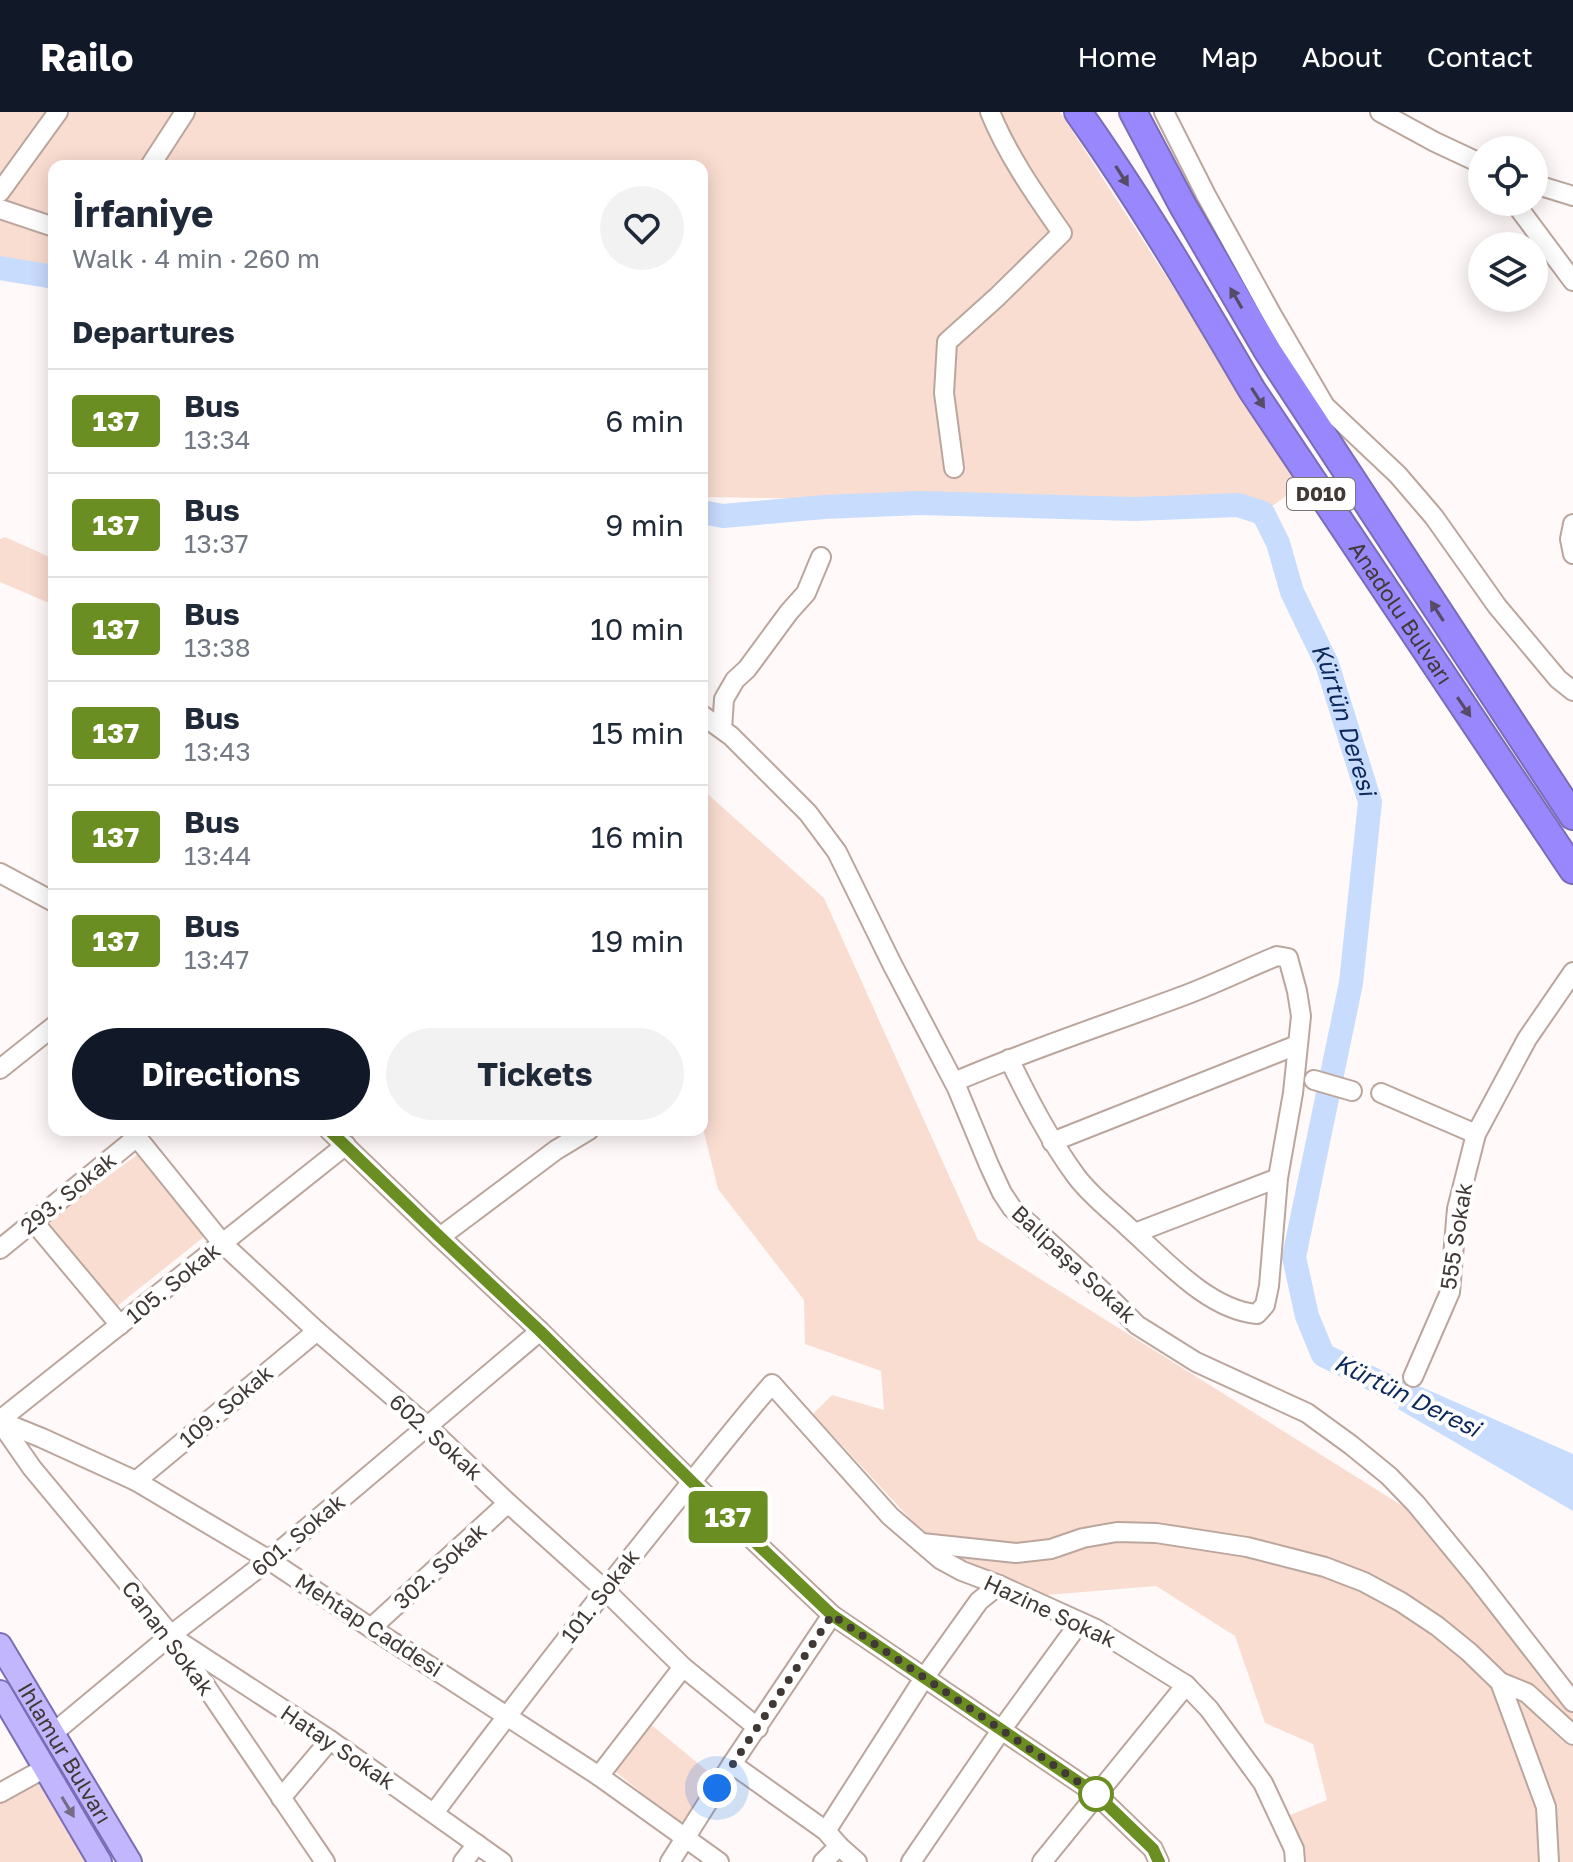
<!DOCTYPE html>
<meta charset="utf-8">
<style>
body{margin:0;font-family:"Golos Text",sans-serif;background:#f2f2f3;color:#1f2937;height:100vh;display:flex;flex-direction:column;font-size:30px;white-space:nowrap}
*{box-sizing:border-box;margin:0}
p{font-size:26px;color:#747a83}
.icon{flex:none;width:44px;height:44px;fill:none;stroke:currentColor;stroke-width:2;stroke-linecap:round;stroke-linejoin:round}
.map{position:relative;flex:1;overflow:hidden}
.drawer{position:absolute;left:48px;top:48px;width:660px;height:976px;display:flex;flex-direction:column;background:#fff;border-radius:16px;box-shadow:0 4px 20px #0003}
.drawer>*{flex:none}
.badge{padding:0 16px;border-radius:6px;font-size:28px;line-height:52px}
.tools{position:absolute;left:1468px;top:24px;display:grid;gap:16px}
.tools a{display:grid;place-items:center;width:80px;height:80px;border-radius:50%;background:#fff;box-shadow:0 4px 20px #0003;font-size:40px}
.you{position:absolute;width:40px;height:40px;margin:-20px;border:6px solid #fff;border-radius:50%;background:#1a73e8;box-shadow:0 0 0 12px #1a73e833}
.map>.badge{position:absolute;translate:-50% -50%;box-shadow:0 0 0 4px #fff}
h2{padding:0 24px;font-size:30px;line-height:72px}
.round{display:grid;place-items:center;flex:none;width:84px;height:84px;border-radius:42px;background:#f2f2f3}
.summary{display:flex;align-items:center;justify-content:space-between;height:136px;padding:0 24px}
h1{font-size:38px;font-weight:700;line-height:60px}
.action{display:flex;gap:16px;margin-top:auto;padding:16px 24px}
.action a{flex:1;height:92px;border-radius:48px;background:#111827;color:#fff;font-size:32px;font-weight:700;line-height:92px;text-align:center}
.action a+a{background:#f2f2f3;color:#1f2937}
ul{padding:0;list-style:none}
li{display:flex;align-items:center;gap:24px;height:104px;padding:0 24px;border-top:2px solid #e0e1e3}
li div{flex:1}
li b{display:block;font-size:30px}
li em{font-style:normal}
li .badge{min-width:88px;font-weight:700;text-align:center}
header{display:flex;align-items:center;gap:48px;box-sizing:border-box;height:112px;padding:0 40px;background:#111827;color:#fff}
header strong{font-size:38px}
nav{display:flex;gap:44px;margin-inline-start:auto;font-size:28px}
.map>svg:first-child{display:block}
.green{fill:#faddd1}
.water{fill:#c8dcfe}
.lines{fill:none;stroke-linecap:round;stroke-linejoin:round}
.river{stroke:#c8dcfe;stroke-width:24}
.minor-casing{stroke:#bba69e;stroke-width:22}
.major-casing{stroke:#7a6cb7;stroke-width:26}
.highway-casing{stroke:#7a6cb7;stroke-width:30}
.minor{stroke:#fff;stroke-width:18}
.major{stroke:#c2b7fe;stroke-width:22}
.highway{stroke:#9987fd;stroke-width:26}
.oneway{fill:#574c67}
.oneway2{fill:#756b85}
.line-casing{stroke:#fff;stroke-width:18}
.line{stroke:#6b8e23;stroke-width:12}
.walk{stroke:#413935;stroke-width:8;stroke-dasharray:0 14.4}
.stop-dot{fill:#fff;stroke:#6b8e23;stroke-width:4}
.labels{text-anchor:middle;stroke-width:8;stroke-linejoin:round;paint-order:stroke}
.shield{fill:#fff;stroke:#7a7472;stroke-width:2}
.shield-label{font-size:20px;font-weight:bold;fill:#413935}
.street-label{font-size:22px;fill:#413935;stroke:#fff}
.water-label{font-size:24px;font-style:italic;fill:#0d285a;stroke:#fff}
</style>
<header>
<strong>Railo</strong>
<nav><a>Home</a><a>Map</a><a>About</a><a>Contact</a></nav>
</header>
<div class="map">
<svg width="1573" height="1750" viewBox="0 0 1573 1750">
<rect width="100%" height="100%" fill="#fffaf9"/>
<g class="green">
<polygon points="0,0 1060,0 1301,373 1263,401 1238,393 702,385 702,54 54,54 54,156 0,144"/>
<polygon points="5,425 54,447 54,493 0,470 0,427"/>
<polygon points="702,677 824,786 978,1128 1414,1401 1573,1600 1573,1750 1302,1750 1290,1703 1327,1688 1313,1632 1265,1611 1235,1524 1156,1474 1047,1483 958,1445 913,1410 813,1302 832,1283 884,1298 881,1259 805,1232 804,1188 718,1077 702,1013"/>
<polygon points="141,1040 205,1124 116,1195 48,1117 48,1108"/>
<polygon points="648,1610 717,1667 685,1717 615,1659"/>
<polygon points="45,1656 94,1750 0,1750 0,1681"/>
</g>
<polygon class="water" points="1410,1270 1573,1342 1573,1399 1398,1297"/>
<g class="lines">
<g class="river">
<polyline points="0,156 54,165"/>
<path id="s1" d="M702,400L723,404L824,395L921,391L1135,397L1238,393L1263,401L1278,431L1292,480L1327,552L1370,690L1351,871L1294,1145L1307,1204L1323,1243L1432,1296"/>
</g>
<defs>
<g id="minor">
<polyline points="1164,0 1206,83 1272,203 1325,294 1398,363 1434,405 1497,494 1558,567 1573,579"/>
<polyline points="1380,0 1435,30 1482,52"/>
<polyline points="150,54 185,0"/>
<polyline points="1534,72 1573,84"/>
<polyline points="0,80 58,0"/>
<polyline points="1514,90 1573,169"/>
<polyline points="0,97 54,115"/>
<path d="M954,356L944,281L947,230L997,185L1062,121C1035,82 1008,44 990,0"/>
<polyline points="1573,412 1570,427 1573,442"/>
<polyline points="702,603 731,624 808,701 837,740 892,852 957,976 989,1053 1002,1081 1012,1096 1111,1187 1137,1213 1196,1250 1307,1301 1351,1333 1389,1364 1416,1392 1476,1465 1573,1590"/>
<polyline points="722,617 724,587 735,568 747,557 789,500 806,481 821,445"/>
<polyline points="0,761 54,790"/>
<polyline points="0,957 54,914"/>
<polyline points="1314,968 1352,979"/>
<path d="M954,970C1028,938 1105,913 1180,885C1213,873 1245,857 1277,844L1288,846L1297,879L1301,904L1293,981L1278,1066L1269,1174L1265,1193L1257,1202C1208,1198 1163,1146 1128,1115C1111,1099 1090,1083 1076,1064C1049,1027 1029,988 1009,947"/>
<polyline points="1381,981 1476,1022"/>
<polyline points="131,1018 223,1132 317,1219 427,1314 508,1391 605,1478 683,1555 758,1616"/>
<polyline points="329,1018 440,1125 540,1219 692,1370 832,1503 1096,1682 1153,1737 1159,1750"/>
<polyline points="1052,1030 1297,933"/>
<polyline points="33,1109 120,1213"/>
<polyline points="1135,1121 1278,1066"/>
<polyline points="440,1125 556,1038 589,1018"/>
<polyline points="0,1137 137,1025"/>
<polyline points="1413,1265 1450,1180 1457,1097 1476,1022 1527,927 1573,860"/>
<polyline points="0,1308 346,1033"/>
<polyline points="0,1309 42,1326 136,1369 269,1448 371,1516 599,1664 719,1750"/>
<polyline points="0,1310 32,1356 171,1523 325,1750"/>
<polyline points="136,1369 317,1219"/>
<polyline points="922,1431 1016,1441 1051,1437 1083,1426 1117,1420 1156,1421 1247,1435 1325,1455 1364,1470 1401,1490 1437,1514 1469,1540 1500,1570 1546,1695 1549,1750"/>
<polyline points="371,1516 508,1391"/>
<polyline points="180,1530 330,1628 502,1750"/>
<polyline points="1500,1570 1527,1581 1573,1623"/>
<polyline points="52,1622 171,1523 269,1448 540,1219"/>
<polyline points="732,1652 826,1719 839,1734 857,1750"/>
<polyline points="599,1664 683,1555"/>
<polyline points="0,1681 45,1656"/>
<polyline points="281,1686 330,1628"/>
<path d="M434,1701C509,1600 586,1501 665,1403C701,1359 735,1314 772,1272L890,1404L940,1447L962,1459L999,1473L1096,1517L1186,1573L1209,1597L1263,1671L1294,1737L1295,1750"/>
<polyline points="826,1719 924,1566 979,1489 999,1473"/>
<polyline points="463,1750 477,1732"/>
<polyline points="670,1750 732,1652 832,1503"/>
<polyline points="823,1750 839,1734"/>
<polyline points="911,1750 1002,1617 1080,1510"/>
<polyline points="1042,1750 1186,1573"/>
</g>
<g id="major">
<path id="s2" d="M0,1533L130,1750"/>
<polyline points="0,1580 100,1750"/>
</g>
<g id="highway">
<path id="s3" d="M1078,0C1141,89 1197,184 1252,278L1573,758"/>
<polyline points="1133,0 1183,94 1267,238 1573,704"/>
</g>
</defs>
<use href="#minor" class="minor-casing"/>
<use href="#major" class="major-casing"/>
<use href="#highway" class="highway-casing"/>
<use href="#minor" class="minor"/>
<use href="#major" class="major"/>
<use href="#highway" class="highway"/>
</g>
<defs><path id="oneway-solid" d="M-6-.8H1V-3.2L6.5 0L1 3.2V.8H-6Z" transform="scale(2)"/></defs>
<g class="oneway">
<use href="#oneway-solid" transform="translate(1122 64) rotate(58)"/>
<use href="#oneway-solid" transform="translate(1236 186) rotate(-120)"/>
<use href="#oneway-solid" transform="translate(1258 286) rotate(57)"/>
<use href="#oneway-solid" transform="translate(1437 499) rotate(-123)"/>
<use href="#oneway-solid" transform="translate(1464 595) rotate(56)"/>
</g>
<use class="oneway2" href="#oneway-solid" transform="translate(68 1695) rotate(59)"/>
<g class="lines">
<defs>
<polyline id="line" points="329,1018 440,1125 540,1219 692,1370 832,1503 1096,1682 1153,1737 1159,1750"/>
</defs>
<use href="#line" class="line-casing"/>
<use href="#line" class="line"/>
<polyline class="walk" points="717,1676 832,1503 1096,1682"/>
</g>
<circle class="stop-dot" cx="1096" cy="1682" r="16"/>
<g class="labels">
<rect class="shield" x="1287" y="366" width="68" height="32" rx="6"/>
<g class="shield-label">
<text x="1321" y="389">D010</text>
</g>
<g class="street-label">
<text dy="8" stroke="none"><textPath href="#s3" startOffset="596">Anadolu Bulvarı</textPath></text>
<text transform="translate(68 1081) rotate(-39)" y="8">293. Sokak</text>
<text transform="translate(1456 1124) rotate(-81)" y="8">555 Sokak</text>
<text transform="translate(1074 1152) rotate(43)" y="8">Balipaşa Sokak</text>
<text transform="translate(173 1171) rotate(-39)" y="8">105. Sokak</text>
<text transform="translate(226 1294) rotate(-40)" y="8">109. Sokak</text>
<text transform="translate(436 1325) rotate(42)" y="8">602. Sokak</text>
<text transform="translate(298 1423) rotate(-40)" y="8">601. Sokak</text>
<text transform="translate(440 1454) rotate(-42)" y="8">302. Sokak</text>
<text transform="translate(600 1484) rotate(-52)" y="8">101. Sokak</text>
<text transform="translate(1050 1499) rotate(25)" y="8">Hazine Sokak</text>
<text transform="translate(369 1513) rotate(33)" y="8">Mehtap Caddesi</text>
<text transform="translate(168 1526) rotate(53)" y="8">Canan Sokak</text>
<text transform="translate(338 1635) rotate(34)" y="8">Hatay Sokak</text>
<text dy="8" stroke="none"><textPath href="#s2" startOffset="126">Ihlamur Bulvarı</textPath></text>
</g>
<g class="water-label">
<text dy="8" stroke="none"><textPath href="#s1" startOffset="786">Kürtün Deresi</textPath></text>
<text transform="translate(1407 1284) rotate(26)" y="8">Kürtün Deresi</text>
</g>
</g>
</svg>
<div class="tools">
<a><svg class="icon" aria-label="locate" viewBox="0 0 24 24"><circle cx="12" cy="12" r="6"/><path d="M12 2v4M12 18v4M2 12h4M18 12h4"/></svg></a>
<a><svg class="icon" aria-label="layers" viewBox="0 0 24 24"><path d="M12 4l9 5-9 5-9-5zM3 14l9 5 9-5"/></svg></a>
</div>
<div class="you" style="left:717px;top:1676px"></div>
<b class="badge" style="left:728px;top:1405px;background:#6b8e23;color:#fff">137</b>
<section class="drawer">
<div class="summary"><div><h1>İrfaniye</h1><p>Walk · 4 min · 260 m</p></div><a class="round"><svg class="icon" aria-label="heart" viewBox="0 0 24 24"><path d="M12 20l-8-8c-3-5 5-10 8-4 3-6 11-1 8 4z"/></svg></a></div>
<h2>Departures</h2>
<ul>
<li><span class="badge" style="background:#6b8e23;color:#fff">137</span><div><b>Bus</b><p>13:34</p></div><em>6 min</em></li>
<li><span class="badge" style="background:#6b8e23;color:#fff">137</span><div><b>Bus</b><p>13:37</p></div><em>9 min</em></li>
<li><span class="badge" style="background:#6b8e23;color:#fff">137</span><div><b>Bus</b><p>13:38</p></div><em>10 min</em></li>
<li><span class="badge" style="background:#6b8e23;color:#fff">137</span><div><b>Bus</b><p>13:43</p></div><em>15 min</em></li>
<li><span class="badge" style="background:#6b8e23;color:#fff">137</span><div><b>Bus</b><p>13:44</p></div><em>16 min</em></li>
<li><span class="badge" style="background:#6b8e23;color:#fff">137</span><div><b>Bus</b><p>13:47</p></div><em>19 min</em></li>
</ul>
<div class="action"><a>Directions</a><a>Tickets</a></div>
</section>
</div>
